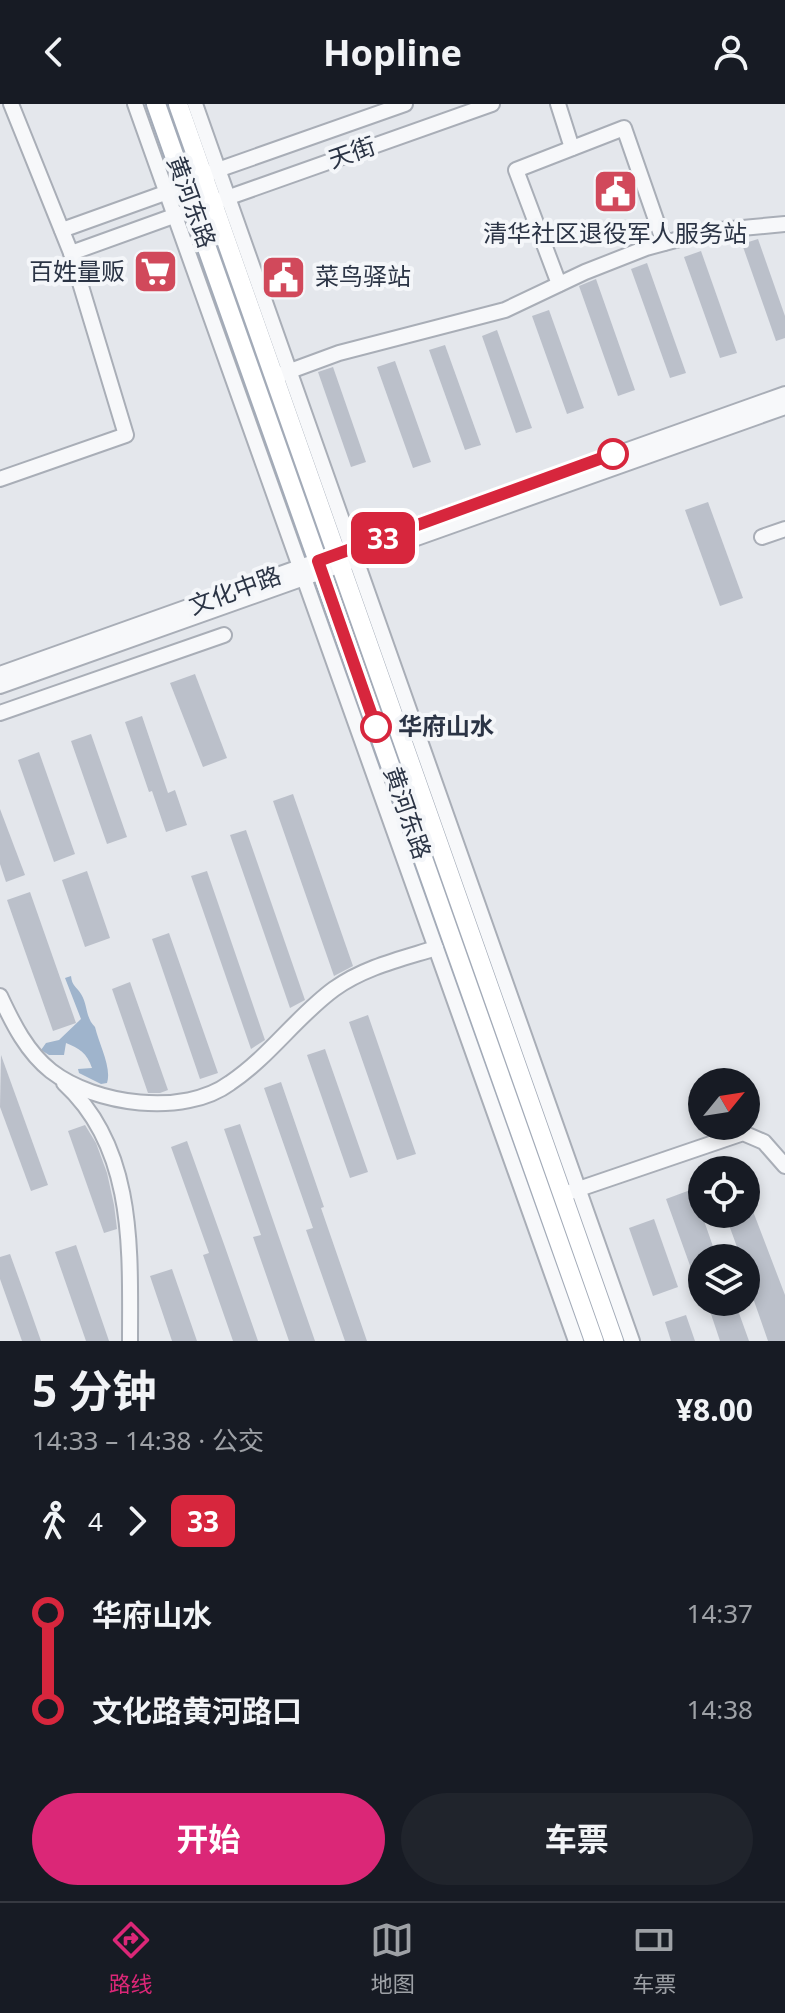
<!DOCTYPE html>
<html lang="zh">
<meta charset="utf-8">
<style>
body{margin:0;font-family:"Noto Sans","Noto Sans SC",sans-serif;background:#20242c;color:#f1f3f6;height:100vh;display:flex;flex-direction:column;font-size:30px;white-space:nowrap}
*{box-sizing:border-box;margin:0}
p{font-size:26px;color:#9ea1a6}
.icon{flex:none;width:44px;height:44px;fill:none;stroke:currentColor;stroke-width:2;stroke-linecap:round;stroke-linejoin:round}
.map{position:relative;height:1237px;overflow:hidden}
.drawer{display:flex;flex-direction:column;background:#171b24;flex:1}
.drawer>*{flex:none}
.badge{padding:0 16px;border-radius:12px;font-size:28px;line-height:52px}
.needle{width:52px;rotate:60deg}
.tools{position:absolute;left:688px;top:964px;display:grid;gap:16px}
.tools a{display:grid;place-items:center;width:72px;height:72px;border-radius:50%;background:#171b24;box-shadow:0 4px 12px #0003;font-size:40px}
.map>.badge{position:absolute;translate:-50% -50%;box-shadow:0 0 0 4px #fff}
.legs{display:flex;align-items:center;gap:12px;height:88px;padding:0 32px;font-size:26px}
.legs p{margin-inline-start:auto}
.overview{display:flex;align-items:center;justify-content:space-between;height:136px;padding:0 32px}
h1{font-size:44px;font-weight:700;line-height:60px}
.primary-button{display:flex;gap:16px;margin-top:auto;padding:16px 32px}
.primary-button a{flex:1;height:92px;border-radius:48px;background:#db2777;color:#fff;font-size:32px;font-weight:700;line-height:92px;text-align:center}
.primary-button a+a{background:#20242c;color:#f1f3f6}
ul{padding:0 32px;list-style:none}
li{display:flex;align-items:center;gap:28px;height:96px;font-size:30px}
li i{display:grid;place-items:center;width:12px;height:100%;margin:0 10px;background:currentColor}
li i::after{content:'';width:20px;height:20px;margin:-10px;border:6px solid;border-radius:50%;background:#171b24}
li p{margin-inline-start:auto}
li:first-child i{background:linear-gradient(#0000 50%,currentColor 0)}
li:last-child i{background:linear-gradient(currentColor 50%,#0000 0)}
header{display:flex;justify-content:space-between;align-items:center;height:104px;padding:0 32px;background:#171b24;font-size:36px;font-weight:700}
.tab-bar{display:flex;justify-content:space-around;align-items:center;height:112px;border-top:2px solid #363941;background:#171b24;font-size:22px;color:#9ea1a6}
.tab-bar a{display:grid;justify-items:center;gap:4px}
.tab-bar .active{color:#db2777}
.map>svg:first-child{display:block}
.water{fill:#9fb4cc}
.building{fill:#bbc0ca}
.lines{fill:none;stroke-linecap:round;stroke-linejoin:round}
.minor-casing{stroke:#a9aeb7;stroke-width:18}
.major-casing{stroke:#a3abb8;stroke-width:22}
.minor{stroke:#f7f8fa;stroke-width:14}
.major{stroke:#fff;stroke-width:18}
.line-1-casing{stroke:#fff;stroke-width:18}
.line-1{stroke:#d7263d;stroke-width:12}
.stop-1-dot{fill:#fff;stroke:#d7263d;stroke-width:4}
.labels{text-anchor:middle;stroke-width:8;stroke-linejoin:round;paint-order:stroke}
.street-label{font-size:24px;fill:#2b3445;stroke:#f4f6f9}
.poi-label{font-size:24px;fill:#2b3445;stroke:#f4f6f9}
.stop-label{font-size:24px;font-weight:bold;fill:#2b3445;stroke:#f4f6f9;text-anchor:start}
</style>
<header><svg class="icon" aria-label="back" viewBox="0 0 24 24"><path d="M15 5l-7 7 7 7"/></svg>Hopline<svg class="icon" aria-label="person" viewBox="0 0 24 24"><circle cx="12" cy="8" r="4"/><path d="M4 21q1-7 8-7t8 7"/></svg></header>
<div class="map">
<svg width="785" height="1237" viewBox="0 0 785 1237">
<rect width="100%" height="100%" fill="#e4e7ec"/>
<path class="water" d="M71,872C72,882 76,882 81,890C88,901 85,913 95,923C99,940 112,964 107,979L101,980L79,969L78,965L92,964C87,949 79,944 66,939L64,951H49L41,946L46,939L59,936L81,915L65,874Z"/>
<g class="building">
<polygon points="758,135 785,212 785,234 776,237 742,140"/>
<polygon points="701,147 737,249 720,254 684,153"/>
<polygon points="647,159 686,269 670,274 631,165"/>
<polygon points="596,175 635,286 618,292 579,182"/>
<polygon points="549,206 584,304 567,310 532,212"/>
<polygon points="497,226 532,324 516,329 482,232"/>
<polygon points="445,241 481,341 465,346 429,246"/>
<polygon points="395,257 431,358 413,364 377,263"/>
<polygon points="333,263 366,358 351,363 318,268"/>
<polygon points="708,398 743,494 720,502 685,406"/>
<polygon points="195,570 227,654 203,663 170,579"/>
<polygon points="142,612 168,689 175,686 187,721 166,728 152,687 149,688 125,618"/>
<polygon points="91,630 127,733 107,740 71,637"/>
<polygon points="39,648 75,750 54,758 18,656"/>
<polygon points="293,690 353,862 334,872 273,697"/>
<polygon points="0,705 25,771 6,778 0,760"/>
<polygon points="246,726 305,896 290,904 230,731"/>
<polygon points="87,767 110,834 85,843 62,776"/>
<polygon points="207,767 265,936 251,945 191,772"/>
<polygon points="30,788 76,919 53,927 7,796"/>
<polygon points="169,829 218,969 200,975 152,835"/>
<polygon points="130,878 168,986 160,989 148,989 112,885"/>
<polygon points="368,911 416,1050 397,1056 349,918"/>
<polygon points="325,945 368,1068 350,1074 307,951"/>
<polygon points="1,951 48,1081 31,1087 0,1003"/>
<polygon points="281,978 324,1103 321,1104 367,1237 345,1237 306,1126 313,1124 264,984"/>
<polygon points="240,1020 274,1119 315,1237 289,1237 253,1133 261,1131 224,1025"/>
<polygon points="85,1021 96,1039 107,1069 114,1101 117,1125 104,1129 68,1027"/>
<polygon points="187,1037 225,1143 258,1237 233,1237 203,1151 209,1149 171,1043"/>
<polygon points="693,1085 717,1154 702,1154 701,1192 666,1095"/>
<polygon points="746,1089 785,1191 785,1237 768,1237 746,1174 746,1154 741,1154 725,1110 746,1110"/>
<polygon points="654,1115 678,1183 653,1192 629,1124"/>
<polygon points="76,1141 109,1237 86,1237 55,1148"/>
<polygon points="10,1150 27,1197 41,1237 22,1237 0,1175 0,1153"/>
<polygon points="172,1165 197,1237 172,1237 150,1172"/>
<polygon points="707,1198 735,1198 749,1237 720,1237"/>
<polygon points="686,1211 695,1237 671,1237 665,1218"/>
</g>
<g class="lines">
<defs>
<g id="minor">
<polyline points="135,0 576,1237"/>
<polyline points="195,0 632,1237"/>
<polyline points="558,0 572,44"/>
<polyline points="209,69 405,0"/>
<polyline points="221,96 492,0"/>
<polyline points="62,126 204,75"/>
<polyline points="71,149 182,109"/>
<polyline points="559,180 516,66 624,24 664,139"/>
<polyline points="282,270 339,249 505,206 585,168 646,144 709,127 785,120"/>
<polyline points="0,375 126,331 71,149 11,0"/>
<polyline points="762,433 785,425"/>
<polyline points="0,570 785,290"/>
<polyline points="0,582 785,303"/>
<polyline points="0,609 224,531"/>
<path d="M0,892C13,920 27,948 51,967C95,1001 184,1013 230,979C269,953 297,912 334,885C365,863 401,855 436,844"/>
<path d="M64,979C136,1045 130,1147 130,1237"/>
<polyline points="570,1088 743,1029 764,1038 785,1062"/>
</g>
<g id="major">
<polyline points="156,0 594,1237"/>
<polyline points="178,0 614,1237"/>
</g>
</defs>
<use href="#minor" class="minor-casing"/>
<use href="#major" class="major-casing"/>
<use href="#minor" class="minor"/>
<use href="#major" class="major"/>
</g>
<g class="lines">
<defs>
<polyline id="line-1" points="376,623 318,457 613,350"/>
</defs>
<use href="#line-1" class="line-1-casing"/>
<use href="#line-1" class="line-1"/>
</g>
<defs>
<symbol id="civic-square" viewBox="-11 -11 22 22"><rect x="-9" y="-9" width="18" height="18" rx="4" fill="#d1495b" stroke="#f4f6f9"/><path d="M-.6-6.5H3V-4.5H.6V-3L4-1V1h2V6H-6V1h2V-1L-.6-3ZM-1.2 2.5V6h2.4V2.5Z" fill="#fff"/></symbol>
<symbol id="supermarket-square" viewBox="-11 -11 22 22"><rect x="-9" y="-9" width="18" height="18" rx="4" fill="#d1495b" stroke="#f4f6f9"/><path d="M-6-5.5h2.5l.6 2H6L4.5 2H-2.5L-4.4-4H-6ZM-1.5 3.2a1.3 1.3 0 1 0 .1 0ZM3 3.2a1.3 1.3 0 1 0 .1 0Z" fill="#fff"/></symbol>
</defs>
<g fill-rule="evenodd">
<use href="#civic-square" x="590" y="62" width="51" height="51"/>
<use href="#supermarket-square" x="130" y="142" width="51" height="51"/>
<use href="#civic-square" x="258" y="148" width="51" height="51"/>
</g>
<g class="stop-1-dot">
<circle cx="613" cy="350" r="14"/>
<circle cx="376" cy="623" r="14"/>
</g>
<g class="labels">
<g class="street-label">
<text transform="translate(352 49) rotate(-19)" y="8">天街</text>
<text transform="translate(191 98) rotate(70)" y="8">黄河东路</text>
<text transform="translate(235 487) rotate(-20)" y="8">文化中路</text>
<text transform="translate(407 709) rotate(71)" y="8">黄河东路</text>
</g>
<g class="poi-label">
<text x="615" y="138">清华社区退役军人服务站</text>
<text x="125" y="176" text-anchor="end">百姓量贩</text>
<text x="315" y="181" text-anchor="start">菜鸟驿站</text>
</g>
<g class="stop-label">
<text x="398" y="631">华府山水</text>
</g>
</g>
</svg>
<div class="tools">
<a><svg class="needle" viewBox="-14 -14 28 28"><path d="M0-13l5 13h-10z" fill="#e53935"/><path d="M0 13l5-13h-10z" fill="#9ea1a6"/></svg></a>
<a><svg class="icon" aria-label="locate" viewBox="0 0 24 24"><circle cx="12" cy="12" r="6"/><path d="M12 2v4M12 18v4M2 12h4M18 12h4"/></svg></a>
<a><svg class="icon" aria-label="layers" viewBox="0 0 24 24"><path d="M12 4l9 5-9 5-9-5zM3 14l9 5 9-5"/></svg></a>
</div>
<b class="badge" style="left:383px;top:434px;background:#d7263d;color:#fff">33</b>
</div>
<section class="drawer">
<div class="overview"><div><h1>5 分钟</h1><p>14:33 – 14:38 · 公交</p></div><b>¥8.00</b></div>
<div class="legs"><svg class="icon" aria-label="walk" viewBox="0 0 24 24"><circle cx="13" cy="4" r="2"/><path d="M13 8l-2 6 4 7M11 14l-3 7M7 12l3-4h3l4 4"/></svg>4<svg class="icon" aria-label="forward" viewBox="0 0 24 24"><path d="M9 5l7 7-7 7"/></svg><b class="badge" style="background:#d7263d;color:#fff">33</b></div>
<ul>
<li><i style="color:#d7263d"></i><b>华府山水</b><p>14:37</p></li>
<li><i style="color:#d7263d"></i><b>文化路黄河路口</b><p>14:38</p></li>
</ul>
<div class="primary-button"><a>开始</a><a>车票</a></div>
</section>
<nav class="tab-bar">
<a class="active"><svg class="icon" aria-label="directions" viewBox="0 0 24 24"><path d="M12 3l9 9-9 9-9-9zM9 14v-3h6M13 9l2 2-2 2"/></svg>路线</a>
<a><svg class="icon" aria-label="map" viewBox="0 0 24 24"><path d="M3 6l6-2 6 2 6-2v14l-6 2-6-2-6 2zM9 4v14M15 6v14"/></svg>地图</a>
<a><svg class="icon" aria-label="tickets" viewBox="0 0 24 24"><path d="M3 7h18v10H3zM15 7v10"/></svg>车票</a>
</nav>
